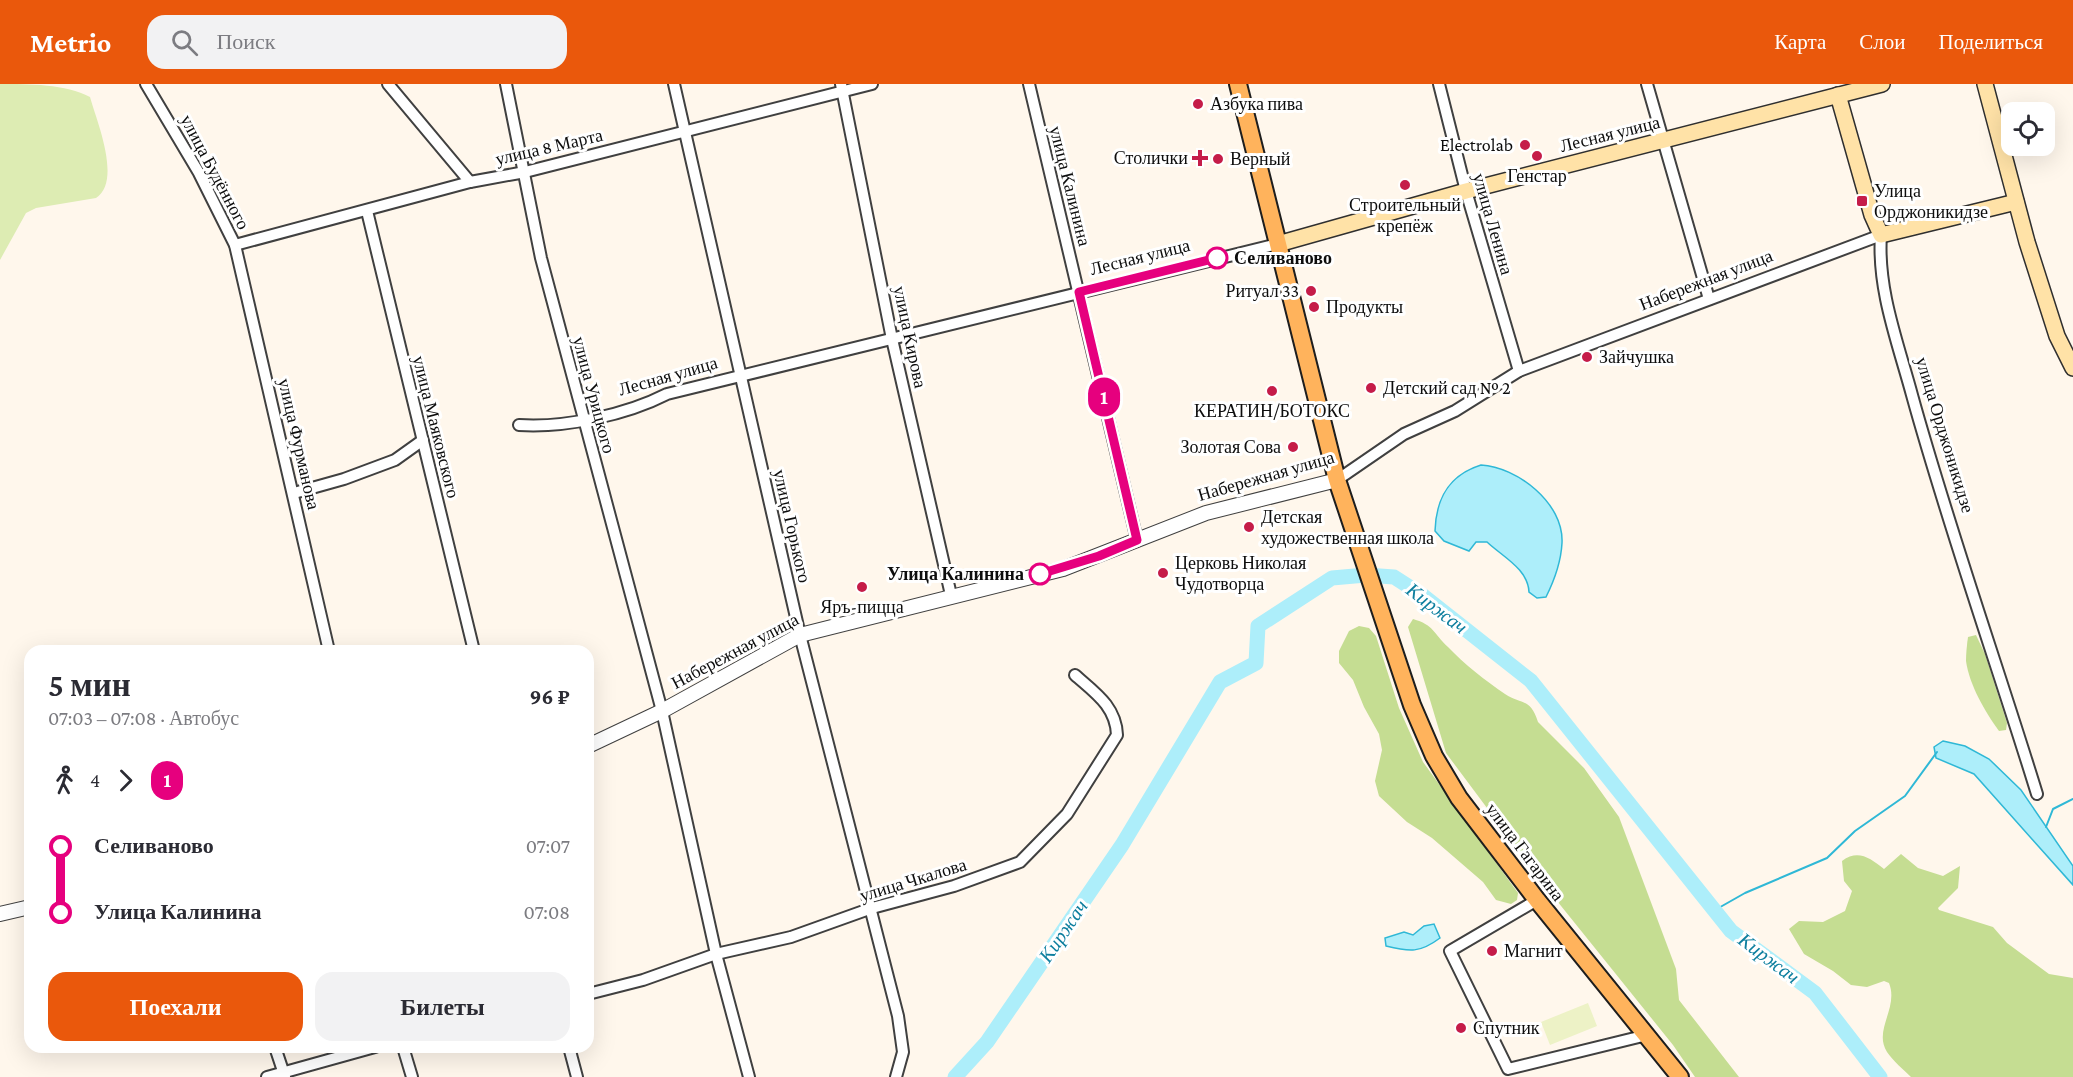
<!DOCTYPE html>
<html lang="ru">
<meta charset="utf-8">
<style>
body{margin:0;font-family:"Crimson Pro",serif;background:#f2f2f3;color:#2b2b33;height:100vh;display:flex;flex-direction:column;font-size:22px;white-space:nowrap}
*{box-sizing:border-box;margin:0}
p{font-size:20px;color:#7c7c81}
.icon{flex:none;width:33px;height:33px;fill:none;stroke:currentColor;stroke-width:2;stroke-linecap:round;stroke-linejoin:round}
.map{position:relative;flex:1;overflow:hidden}
.side{position:absolute;left:24px;top:561px;width:570px;height:408px;display:flex;flex-direction:column;background:#fff;border-radius:18px;box-shadow:0 6px 24px #0002}
.side>*{flex:none}
.badge{padding:0 12px;border-radius:20px;font-size:21px;line-height:39px}
.buttons{position:absolute;left:2001px;top:18px;display:grid;gap:12px}
.buttons a{display:grid;place-items:center;width:54px;height:54px;border-radius:12px;background:#fff;box-shadow:0 6px 24px #0002;font-size:30px}
.map>.badge{position:absolute;translate:-50% -50%;box-shadow:0 0 0 3px #fff}
.legs{display:flex;align-items:center;gap:9px;height:66px;padding:0 24px;font-size:20px}
.legs p{margin-inline-start:auto}
.headline{display:flex;align-items:center;justify-content:space-between;height:102px;padding:0 24px}
h1{font-size:33px;font-weight:600;line-height:45px}
.action{display:flex;gap:12px;margin-top:auto;padding:12px 24px}
.action a{flex:1;height:69px;border-radius:18px;background:#ea580c;color:#fff;font-size:24px;font-weight:600;line-height:69px;text-align:center}
.action a+a{background:#f2f2f3;color:#2b2b33}
ul{padding:0 24px;list-style:none}
li{display:flex;align-items:center;gap:21px;height:66px;font-size:22px}
li i{display:grid;place-items:center;width:9px;height:100%;margin:0 8px;background:currentColor}
li i::after{content:'';width:15px;height:15px;margin:-8px;border:4px solid;border-radius:50%;background:#fff}
li p{margin-inline-start:auto}
li:first-child i{background:linear-gradient(#0000 50%,currentColor 0)}
li:last-child i{background:linear-gradient(currentColor 50%,#0000 0)}
header{display:flex;align-items:center;gap:36px;box-sizing:border-box;height:84px;padding:0 30px;background:#ea580c;color:#fff}
header strong{font-size:28px}
nav{display:flex;gap:33px;margin-inline-start:auto;font-size:21px}
.search{width:420px;height:54px;background:#f2f2f3;display:flex;align-items:center;gap:15px;box-sizing:border-box;padding:0 21px;border-radius:18px;color:#7c7c81;font-size:22px}
.map>svg:first-child{display:block}
.green{fill:#ddecb3}
.forest{fill:#c5dd92}
.pitch{fill:#edf2c6}
.water{fill:#adeefa;stroke:#2fb8d6;stroke-width:1.5}
.lines{fill:none;stroke-linecap:round;stroke-linejoin:round}
.stream{stroke:#2fb8d6;stroke-width:2}
.river{stroke:#adeefa;stroke-width:15}
.minor-casing{stroke:#404040;stroke-width:14}
.tertiary-casing{stroke:#404040;stroke-width:16}
.secondary-casing{stroke:#2f2f2f;stroke-width:18}
.primary-casing{stroke:#1e1e1e;stroke-width:20}
.minor{stroke:#fff;stroke-width:10}
.tertiary{stroke:#fff;stroke-width:14}
.secondary{stroke:#ffe2a7;stroke-width:15}
.primary{stroke:#ffb35c;stroke-width:16}
.line-1-casing{stroke:#fff;stroke-width:14}
.line-1{stroke:#e6007e;stroke-width:9}
.poi-dot{fill:#c51c49;stroke:#fff;stroke-width:2}
.stop-1-dot{fill:#fff;stroke:#e6007e;stroke-width:3}
.labels{text-anchor:middle;stroke-width:6;stroke-linejoin:round;paint-order:stroke}
.poi-label{font-size:18px;fill:#0d0d0d;stroke:#fff;text-anchor:start}
.street-label{font-size:18px;fill:#0d0d0d;stroke:#fff}
.stop-label{font-size:18px;font-weight:bold;fill:#0d0d0d;stroke:#fff;text-anchor:start}
.water-label{font-size:20px;font-style:italic;fill:#0e7f9f;stroke:#fff}
</style>
<header>
<strong>Metrio</strong>
<div class="search"><svg class="icon" aria-label="search" viewBox="0 0 24 24"><circle cx="10" cy="10" r="6"/><path d="M15 15l6 6"/></svg>Поиск</div>
<nav><a>Карта</a><a>Слои</a><a>Поделиться</a></nav>
</header>
<div class="map">
<svg width="2073" height="993" viewBox="0 0 2073 993">
<rect width="100%" height="100%" fill="#fff7ec"/>
<path class="green" d="M0,0C29,0 66,0 90,13C97,38 122,97 96,114L36,124L26,129L0,176Z"/>
<g class="forest">
<path d="M1413,535C1434,541 1433,549 1448,563C1464,580 1486,597 1505,610C1521,621 1530,613 1538,638L1584,684L1619,733L1676,885L1679,916L1739,993H1695L1673,961L1549,807L1446,669L1408,543Z"/>
<polygon points="1359,542 1369,544 1376,552 1399,624 1423,678 1518,809 1517,816 1511,820 1496,816 1483,798 1432,754 1407,738 1379,712 1375,697 1382,666 1379,650 1364,623 1353,596 1339,579 1339,567 1349,547"/>
<path d="M1976,551L1985,570L2007,639L2006,646L1999,647C1985,628 1969,600 1966,577C1966,569 1967,560 1968,553Z"/>
<path d="M1901,770L1918,784L1943,792L1960,782L1958,804L1938,824L1939,826L1993,843L2007,859L2049,890L2073,894V993H1911C1903,985 1893,977 1887,968C1873,946 1899,924 1889,899L1884,897L1867,903L1851,901L1833,887L1804,870L1789,845L1799,837L1823,838L1845,827L1852,807L1844,797L1842,777C1858,765 1870,774 1884,785Z"/>
</g>
<polygon class="pitch" points="1588,919 1597,942 1550,961 1541,938"/>
<g class="water">
<path d="M1481,381C1517,383 1564,419 1562,459C1561,478 1554,497 1546,513L1537,514L1529,508C1528,485 1503,473 1487,458H1476L1469,467L1444,457L1435,447C1436,414 1449,391 1481,381Z"/>
<polygon points="1943,657 1965,662 1989,675 2021,706 2073,782 2073,801 1974,690 1936,674 1934,663"/>
<path d="M1434,840L1440,854C1420,869 1410,868 1386,862L1385,854L1404,848L1413,851L1424,842Z"/>
</g>
<g class="lines">
<g class="stream">
<polyline points="2046,743 2053,725 2073,715"/>
<polyline points="1715,826 1745,809 1827,774 1855,747 1905,712 1937,668"/>
</g>
<polyline class="river" points="955,993 987,958 1122,761 1220,598 1256,579 1258,542 1332,494 1366,491 1394,493 1422,511 1531,597 1731,847 1815,909 1880,993"/>
<defs>
<g id="minor">
<polyline points="146,0 199,89 235,161 329,567"/>
<polyline points="388,0 470,98"/>
<polyline points="506,0 541,174 662,627 716,870 749,993"/>
<polyline points="674,0 800,551 898,932 903,968 896,993"/>
<polyline points="841,0 892,255 951,511"/>
<polyline points="1029,0 1137,456"/>
<polyline points="1439,0 1466,107 1519,287"/>
<polyline points="1647,0 1709,215"/>
<polyline points="367,127 474,567"/>
<polyline points="235,161 470,98 525,88 872,0"/>
<path d="M519,341C565,344 626,331 667,310L1278,160"/>
<path d="M1337,396L1404,350L1455,327L1519,287L1881,151C1877,205 1898,259 1912,311C1949,445 1996,577 2037,710"/>
<polyline points="294,409 344,395 395,376 423,356"/>
<polyline points="1537,816 1450,867 1508,985 1647,951"/>
<path d="M588,910L643,896L716,870L791,853L872,824L954,802L1020,778L1067,730L1117,651C1116,622 1094,608 1075,591"/>
<polyline points="275,963 285,993"/>
<polyline points="403,963 412,993"/>
<polyline points="569,963 577,993"/>
<polyline points="267,993 375,963"/>
</g>
<g id="tertiary">
<polyline points="588,662 662,627 800,551 1063,485 1206,429 1337,396"/>
<polyline points="0,830 30,823"/>
</g>
<g id="secondary">
<polyline points="1985,0 2027,158 2057,252 2073,284"/>
<polyline points="1838,11 1872,131 1881,151 2016,118"/>
<polyline points="1278,160 1466,107 1882,0"/>
</g>
<polyline id="primary" points="1238,0 1337,396 1412,621 1434,672 1459,714 1537,816 1680,993"/>
</defs>
<use href="#minor" class="minor-casing"/>
<use href="#tertiary" class="tertiary-casing"/>
<use href="#secondary" class="secondary-casing"/>
<use href="#primary" class="primary-casing"/>
<use href="#minor" class="minor"/>
<use href="#tertiary" class="tertiary"/>
<use href="#secondary" class="secondary"/>
<use href="#primary" class="primary"/>
</g>
<g class="lines">
<defs>
<polyline id="line-1" points="1040,490 1099,472 1137,456 1079,208 1217,174"/>
</defs>
<use href="#line-1" class="line-1-casing"/>
<use href="#line-1" class="line-1"/>
</g>
<g class="poi-dot">
<circle cx="1198" cy="20" r="6"/>
<circle cx="1525" cy="61" r="6"/>
<circle cx="1537" cy="72" r="6"/>
<path d="M1197 65h6v6h6v6h-6v6h-6v-6h-6v-6h6z"/>
<circle cx="1218" cy="75" r="6"/>
<circle cx="1405" cy="101" r="6"/>
<rect x="1856" y="111" width="12" height="12" rx="3"/>
<circle cx="1311" cy="207" r="6"/>
<circle cx="1314" cy="223" r="6"/>
<circle cx="1587" cy="273" r="6"/>
<circle cx="1371" cy="304" r="6"/>
<circle cx="1272" cy="307" r="6"/>
<circle cx="1293" cy="363" r="6"/>
<circle cx="1249" cy="443" r="6"/>
<circle cx="1163" cy="489" r="6"/>
<circle cx="862" cy="503" r="6"/>
<circle cx="1492" cy="867" r="6"/>
<circle cx="1461" cy="944" r="6"/>
</g>
<g class="stop-1-dot">
<circle cx="1217" cy="174" r="10"/>
<circle cx="1040" cy="490" r="10"/>
</g>
<g class="labels">
<g class="poi-label">
<text x="1210" y="26">Азбука пива</text>
<text x="1513" y="67" text-anchor="end">Electrolab</text>
<text x="1188" y="80" text-anchor="end">Столички</text>
<text x="1230" y="81">Верный</text>
<text x="1537" y="98" text-anchor="middle">Генстар</text>
<text x="1874" y="113">Улица<tspan x="1874" dy="21">Орджоникидзе</tspan></text>
<text x="1405" y="127" text-anchor="middle">Строительный<tspan x="1405" dy="21">крепёж</tspan></text>
<text x="1299" y="213" text-anchor="end">Ритуал 33</text>
<text x="1326" y="229">Продукты</text>
<text x="1599" y="279">Зайчушка</text>
<text x="1383" y="310">Детский сад № 2</text>
<text x="1272" y="333" text-anchor="middle">КЕРАТИН/БОТОКС</text>
<text x="1281" y="369" text-anchor="end">Золотая Сова</text>
<text x="1261" y="439">Детская<tspan x="1261" dy="21">художественная школа</tspan></text>
<text x="1175" y="485">Церковь Николая<tspan x="1175" dy="21">Чудотворца</tspan></text>
<text x="862" y="529" text-anchor="middle">Яръ-пицца</text>
<text x="1504" y="873">Магнит</text>
<text x="1473" y="950">Спутник</text>
</g>
<g class="street-label">
<text transform="translate(1610 50) rotate(-14)" y="6">Лесная улица</text>
<text transform="translate(549 63) rotate(-13)" y="6">улица 8 Марта</text>
<text transform="translate(215 88) rotate(62)" y="6">улица Будённого</text>
<text transform="translate(1070 102) rotate(76)" y="6">улица Калинина</text>
<text transform="translate(1493 140) rotate(74)" y="6">улица Ленина</text>
<text transform="translate(1140 173) rotate(-14)" y="6">Лесная улица</text>
<text transform="translate(1706 196) rotate(-21)" y="6">Набережная улица</text>
<text transform="translate(910 253) rotate(78)" y="6">улица Кирова</text>
<text transform="translate(668 292) rotate(-16)" y="6">Лесная улица</text>
<text transform="translate(594 311) rotate(75)" y="6">улица Урицкого</text>
<text transform="translate(436 343) rotate(76)" y="6">улица Маяковского</text>
<text transform="translate(1945 351) rotate(73)" y="6">улица Орджоникидзе</text>
<text transform="translate(299 360) rotate(77)" y="6">улица Фурманова</text>
<text transform="translate(1266 392) rotate(-16)" y="6">Набережная улица</text>
<text transform="translate(792 442) rotate(77)" y="6">улица Горького</text>
<text transform="translate(735 567) rotate(-28)" y="6">Набережная улица</text>
<text transform="translate(1525 768) rotate(53)" y="6">улица Гагарина</text>
<text transform="translate(913 796) rotate(-17)" y="6">улица Чкалова</text>
</g>
<g class="stop-label">
<text x="1234" y="180">Селиваново</text>
<text x="1024" y="496" text-anchor="end">Улица Калинина</text>
</g>
<g class="water-label">
<text transform="translate(1437 524) rotate(37)" y="7">Киржач</text>
<text transform="translate(1063 847) rotate(-56)" y="7">Киржач</text>
<text transform="translate(1769 874) rotate(37)" y="7">Киржач</text>
</g>
</g>
</svg>
<div class="buttons">
<a><svg class="icon" aria-label="locate" viewBox="0 0 24 24"><circle cx="12" cy="12" r="6"/><path d="M12 2v4M12 18v4M2 12h4M18 12h4"/></svg></a>
</div>
<b class="badge" style="left:1104px;top:313px;background:#e6007e;color:#fff">1</b>
<section class="side">
<div class="headline"><div><h1>5 мин</h1><p>07:03 – 07:08 · Автобус</p></div><b>96 ₽</b></div>
<div class="legs"><svg class="icon" aria-label="walk" viewBox="0 0 24 24"><circle cx="13" cy="4" r="2"/><path d="M13 8l-2 6 4 7M11 14l-3 7M7 12l3-4h3l4 4"/></svg>4<svg class="icon" aria-label="forward" viewBox="0 0 24 24"><path d="M9 5l7 7-7 7"/></svg><b class="badge" style="background:#e6007e;color:#fff">1</b></div>
<ul>
<li><i style="color:#e6007e"></i><b>Селиваново</b><p>07:07</p></li>
<li><i style="color:#e6007e"></i><b>Улица Калинина</b><p>07:08</p></li>
</ul>
<div class="action"><a>Поехали</a><a>Билеты</a></div>
</section>
</div>
